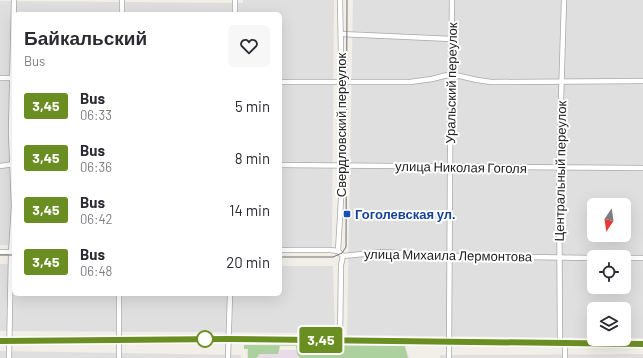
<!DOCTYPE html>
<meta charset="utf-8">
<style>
body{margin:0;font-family:Barlow,sans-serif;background:#f7f7f7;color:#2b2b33;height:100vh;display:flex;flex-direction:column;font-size:15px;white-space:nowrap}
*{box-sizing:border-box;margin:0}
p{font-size:13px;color:#7c7c81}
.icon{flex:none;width:22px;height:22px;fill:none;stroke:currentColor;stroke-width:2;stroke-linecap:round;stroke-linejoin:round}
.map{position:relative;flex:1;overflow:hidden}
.drawer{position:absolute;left:12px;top:12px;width:270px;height:284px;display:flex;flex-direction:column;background:#fff;border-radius:6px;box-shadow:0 4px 16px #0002}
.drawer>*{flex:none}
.badge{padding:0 8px;border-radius:3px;font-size:14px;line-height:26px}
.needle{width:26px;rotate:193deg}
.buttons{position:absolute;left:587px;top:198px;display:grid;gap:8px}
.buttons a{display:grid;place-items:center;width:44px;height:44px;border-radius:6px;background:#fff;box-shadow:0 4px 16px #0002;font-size:20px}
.map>.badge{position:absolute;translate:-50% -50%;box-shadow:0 0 0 2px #fff}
.round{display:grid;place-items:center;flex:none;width:42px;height:42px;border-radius:6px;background:#f7f7f7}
.summary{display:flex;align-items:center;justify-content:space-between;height:68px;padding:0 12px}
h1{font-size:19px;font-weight:800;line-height:30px}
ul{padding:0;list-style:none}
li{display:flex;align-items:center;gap:12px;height:52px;padding:0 12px}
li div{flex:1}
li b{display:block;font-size:15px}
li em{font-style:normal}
li .badge{min-width:44px;font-weight:700;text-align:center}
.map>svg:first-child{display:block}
.residential{fill:#e0dfdf;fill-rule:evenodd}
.industrial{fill:#ebdbe8}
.forest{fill:#add19e}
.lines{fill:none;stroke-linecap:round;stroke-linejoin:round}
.minor-casing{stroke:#a9a9a9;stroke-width:6}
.minor{stroke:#fff;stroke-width:4.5}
.tram{stroke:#707070;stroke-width:1}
.line-casing{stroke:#fff;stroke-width:9}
.line{stroke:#6b8e23;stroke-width:6}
.transit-dot{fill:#1a4fb4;stroke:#fff;stroke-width:1.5}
.stop-dot{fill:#fff;stroke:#6b8e23;stroke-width:2}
.labels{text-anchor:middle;stroke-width:4;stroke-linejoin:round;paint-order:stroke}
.street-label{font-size:13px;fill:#222;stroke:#fff}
.transit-label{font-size:13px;font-weight:bold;fill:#164399;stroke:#fff;text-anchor:start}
</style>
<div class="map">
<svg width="643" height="358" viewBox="0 0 643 358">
<rect width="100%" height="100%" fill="#f2efe9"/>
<g class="residential">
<polygon points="243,0 334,0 332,247 280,247 280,14 14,14 14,245 0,245 0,1 243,3"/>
<path d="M353,0H643V338H624V309H594V338L347,335ZM594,205H624V235H594ZM594,257H624V287H594Z"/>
<polygon points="0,264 14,264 14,294 280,294 280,266 333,266 335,333 0,331"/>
<polygon points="0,351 241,355 241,358 0,358"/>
<polygon points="643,354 643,358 440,358 440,355"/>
</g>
<polygon class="industrial" points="247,350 406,350 410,358 247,358"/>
<polygon class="forest" points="244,345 405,346 408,358 300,358 297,354 296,346 280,346 278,354 259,354 257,358 248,358 248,349 244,349"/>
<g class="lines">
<defs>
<g id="minor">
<polyline points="122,0 122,14"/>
<polyline points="235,14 235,0"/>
<polyline points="341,34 452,39"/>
<polyline points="0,78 12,78"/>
<polyline points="280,82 410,82 432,79 451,74 477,80 491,82 643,81"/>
<polyline points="280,165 643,168"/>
<polyline points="0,166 14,164"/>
<polyline points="280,250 330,250 338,251 343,256 383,252 450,256 594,258"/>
<polyline points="338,251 343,165 340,0"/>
<polyline points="0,252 14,252"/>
<polyline points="624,258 643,258"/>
<polyline points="0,341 229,339 643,344"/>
<polyline points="340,341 341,265 343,256"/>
<polyline points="560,343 559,168 564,0"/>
<polyline points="9,358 11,254 14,206 11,132 14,0"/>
<polyline points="119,358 119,294"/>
<polyline points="228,358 230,294"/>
<polyline points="449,358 450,167 452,0"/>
<polyline points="565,358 565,343"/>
</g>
</defs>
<use href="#minor" class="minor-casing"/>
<use href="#minor" class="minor"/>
<g class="tram">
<polyline points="0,255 14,255"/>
<polyline points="280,257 333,257 342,253 346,247 347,0"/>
</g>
</g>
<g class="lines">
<defs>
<polyline id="line" points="0,341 228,339 643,344"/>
</defs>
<use href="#line" class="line-casing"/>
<use href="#line" class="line"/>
</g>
<rect class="transit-dot" x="343" y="210" width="8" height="8" rx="2"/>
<circle class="stop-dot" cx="205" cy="339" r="8"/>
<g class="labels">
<g class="street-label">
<text transform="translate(451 83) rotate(-89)" y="5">Уральский переулок</text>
<text transform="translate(341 125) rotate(-90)" y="5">Свердловский переулок</text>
<text transform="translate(461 167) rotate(1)" y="5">улица Николая Гоголя</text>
<text transform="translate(560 171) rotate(-89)" y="5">Центральный переулок</text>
<text transform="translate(448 255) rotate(1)" y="5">улица Михаила Лермонтова</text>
</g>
<g class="transit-label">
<text x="355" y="219">Гоголевская ул.</text>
</g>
</g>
</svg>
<div class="buttons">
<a><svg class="needle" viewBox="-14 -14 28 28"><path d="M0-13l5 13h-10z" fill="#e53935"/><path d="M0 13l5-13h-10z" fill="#7c7c81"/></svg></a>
<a><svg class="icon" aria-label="locate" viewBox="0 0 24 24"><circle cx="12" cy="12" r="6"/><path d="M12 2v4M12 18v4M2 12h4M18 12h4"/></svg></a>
<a><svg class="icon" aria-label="layers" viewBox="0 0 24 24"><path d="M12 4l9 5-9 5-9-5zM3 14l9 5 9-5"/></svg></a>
</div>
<b class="badge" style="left:321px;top:340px;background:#6b8e23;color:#fff">3,45</b>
<section class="drawer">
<div class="summary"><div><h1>Байкальский</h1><p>Bus</p></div><a class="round"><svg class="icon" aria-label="heart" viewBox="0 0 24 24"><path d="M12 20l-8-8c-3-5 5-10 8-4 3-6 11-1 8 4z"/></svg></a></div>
<ul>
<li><span class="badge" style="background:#6b8e23;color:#fff">3,45</span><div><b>Bus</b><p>06:33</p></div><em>5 min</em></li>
<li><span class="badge" style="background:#6b8e23;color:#fff">3,45</span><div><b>Bus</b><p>06:36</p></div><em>8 min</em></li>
<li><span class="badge" style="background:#6b8e23;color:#fff">3,45</span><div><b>Bus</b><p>06:42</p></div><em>14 min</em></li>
<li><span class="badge" style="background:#6b8e23;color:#fff">3,45</span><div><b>Bus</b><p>06:48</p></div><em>20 min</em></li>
</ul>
</section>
</div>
